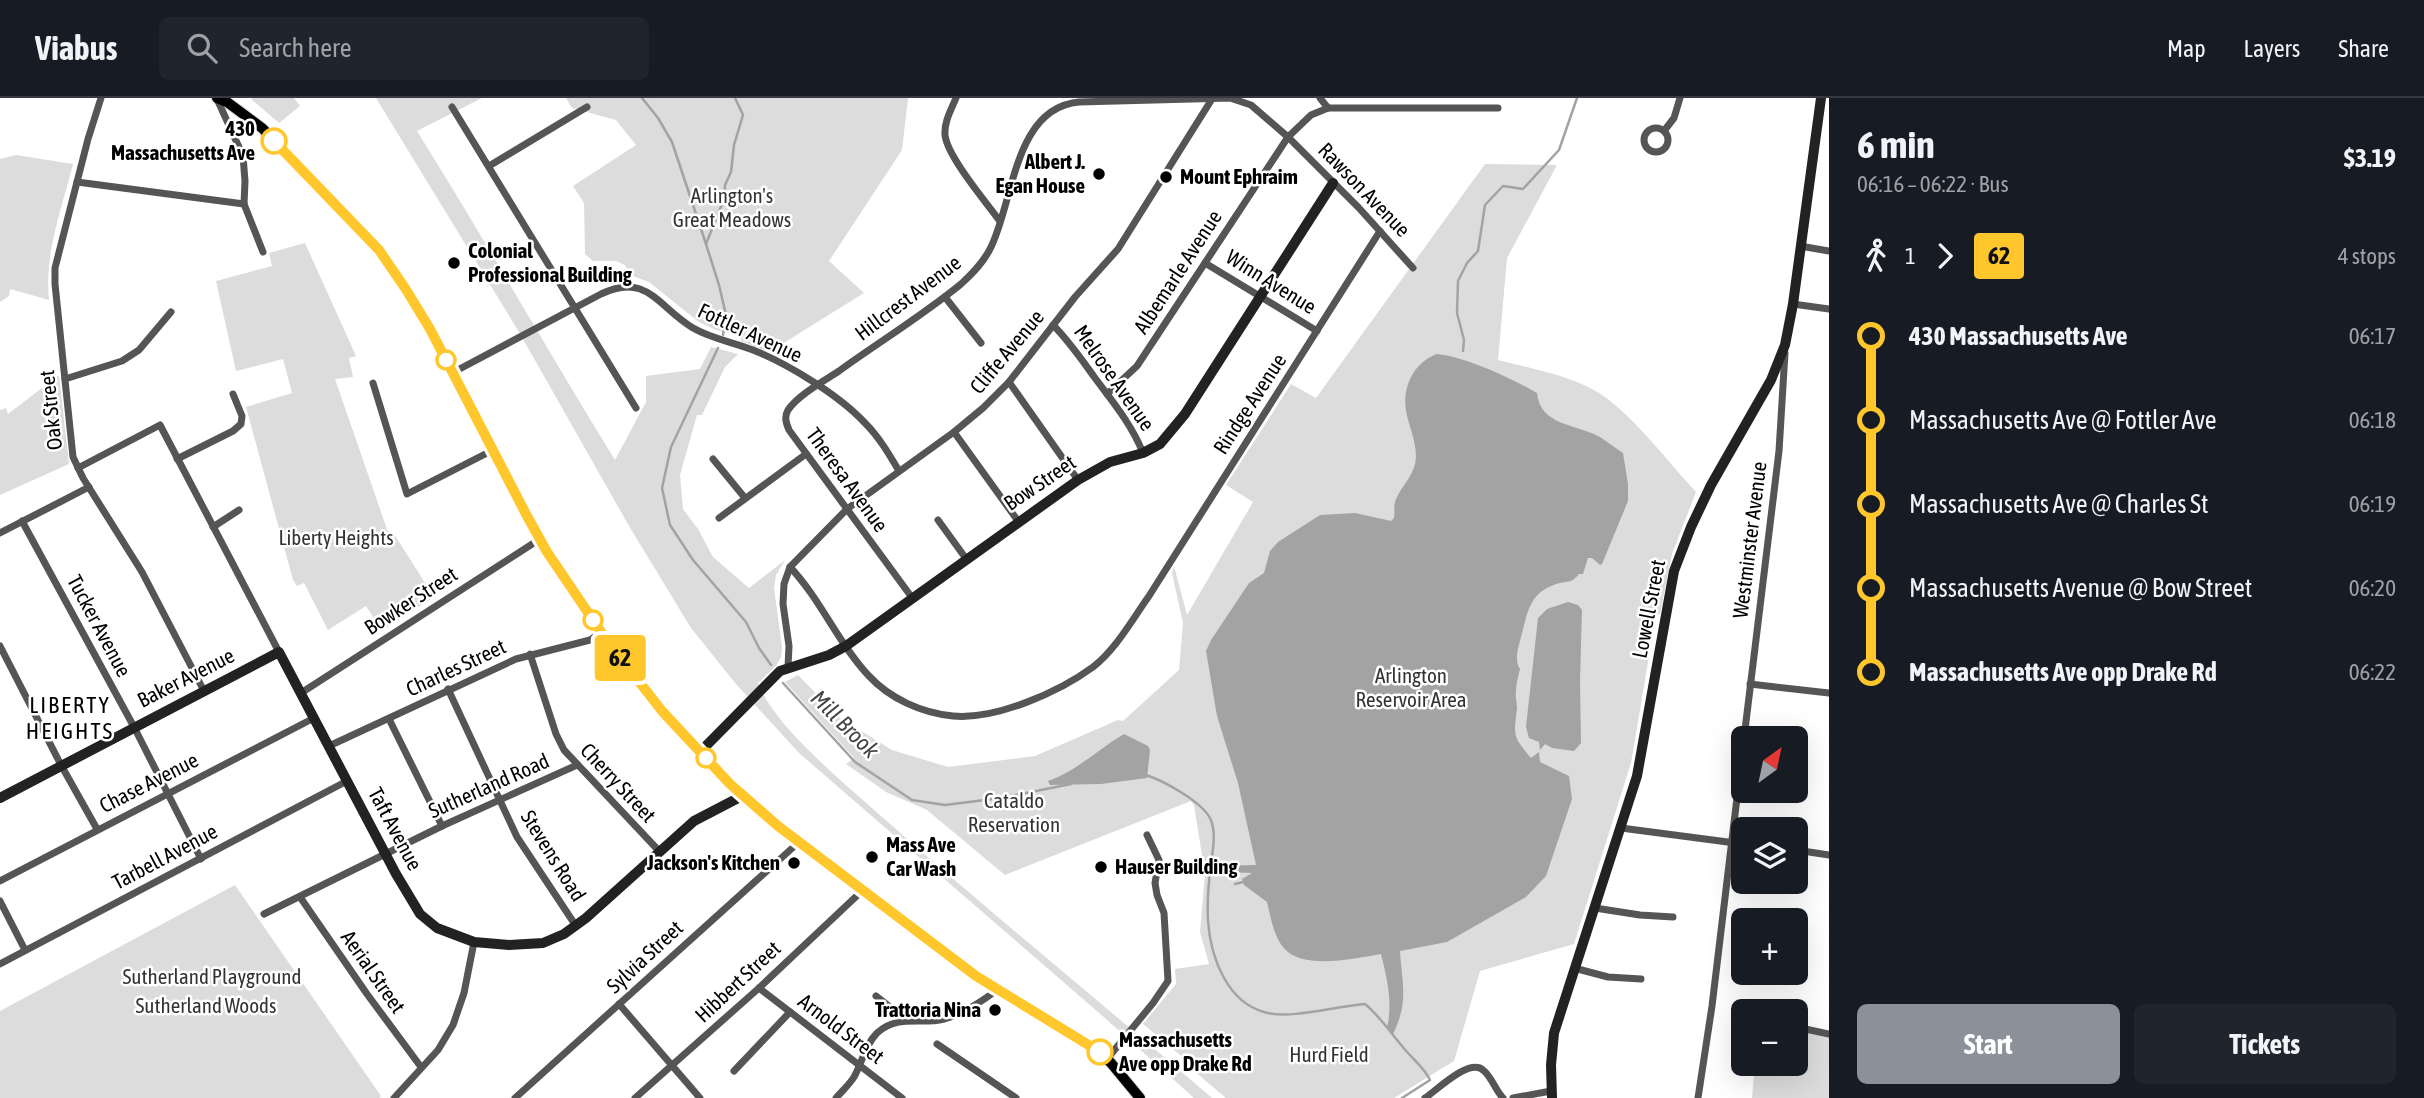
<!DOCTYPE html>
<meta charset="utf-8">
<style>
body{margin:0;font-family:"Asap Condensed",sans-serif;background:#20242c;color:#f1f3f6;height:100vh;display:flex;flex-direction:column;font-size:26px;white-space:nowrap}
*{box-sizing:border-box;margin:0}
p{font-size:23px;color:#9ea1a6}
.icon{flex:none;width:38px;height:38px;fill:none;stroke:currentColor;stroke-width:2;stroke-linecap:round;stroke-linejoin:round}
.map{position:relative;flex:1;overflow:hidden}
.side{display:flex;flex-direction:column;background:#171b24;width:595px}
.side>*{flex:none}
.badge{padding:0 14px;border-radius:5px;font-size:24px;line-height:46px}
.needle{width:46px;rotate:33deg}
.controls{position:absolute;left:1731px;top:628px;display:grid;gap:14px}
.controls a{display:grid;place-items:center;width:77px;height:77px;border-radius:10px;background:#171b24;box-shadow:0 7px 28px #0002;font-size:35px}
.map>.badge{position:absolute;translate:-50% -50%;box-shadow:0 0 0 4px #fff}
.legs{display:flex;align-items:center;gap:10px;height:77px;padding:0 28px;font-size:23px}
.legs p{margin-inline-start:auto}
.overview{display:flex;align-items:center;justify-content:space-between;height:119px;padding:0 28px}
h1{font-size:38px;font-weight:700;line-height:52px}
.action{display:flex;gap:14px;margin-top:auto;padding:14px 28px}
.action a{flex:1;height:80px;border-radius:10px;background:#8c9099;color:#fff;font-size:28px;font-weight:700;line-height:80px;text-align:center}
.action a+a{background:#20242c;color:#f1f3f6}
ul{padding:0 28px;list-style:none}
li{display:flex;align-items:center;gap:24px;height:84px;font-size:26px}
li i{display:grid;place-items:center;width:10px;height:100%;margin:0 9px;background:currentColor}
li i::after{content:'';width:18px;height:18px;margin:-9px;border:5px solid;border-radius:50%;background:#171b24}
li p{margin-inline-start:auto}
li:first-child i{background:linear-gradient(#0000 50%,currentColor 0)}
li:last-child i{background:linear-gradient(currentColor 50%,#0000 0)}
header{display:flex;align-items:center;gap:42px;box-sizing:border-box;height:98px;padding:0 35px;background:#171b24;border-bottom:2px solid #363941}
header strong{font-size:33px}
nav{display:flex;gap:38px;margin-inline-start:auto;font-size:24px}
.search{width:490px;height:63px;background:#20242c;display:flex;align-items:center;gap:18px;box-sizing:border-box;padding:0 24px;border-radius:10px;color:#9ea1a6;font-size:26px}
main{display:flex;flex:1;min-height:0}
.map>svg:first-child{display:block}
.green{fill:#dcdcdc}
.water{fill:#a3a3a3}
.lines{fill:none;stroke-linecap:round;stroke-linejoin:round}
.stream{stroke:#a3a3a3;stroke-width:2.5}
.primary-casing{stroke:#dbdbdb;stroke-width:12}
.street{stroke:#555;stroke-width:7}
.secondary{stroke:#222;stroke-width:10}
.primary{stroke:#000;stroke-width:10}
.line-1-casing{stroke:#fff;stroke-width:16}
.line-1{stroke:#ffc72c;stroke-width:10}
.stop-1-dot{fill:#fff;stroke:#ffc72c;stroke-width:3.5}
.poi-dot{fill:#000;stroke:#fff;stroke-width:2.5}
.labels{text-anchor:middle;stroke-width:5;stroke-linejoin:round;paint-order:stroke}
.stop-label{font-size:21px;font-weight:bold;fill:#000;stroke:#fff;text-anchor:end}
.poi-label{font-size:21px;font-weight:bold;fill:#000;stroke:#fff;text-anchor:start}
.street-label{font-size:21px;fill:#000;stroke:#fff}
.park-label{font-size:21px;fill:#333;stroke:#fff}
.neighbourhood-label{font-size:23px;letter-spacing:2px;fill:#000;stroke:#fff}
.water-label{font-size:23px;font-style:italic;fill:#444;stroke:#fff}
</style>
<header>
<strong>Viabus</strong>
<div class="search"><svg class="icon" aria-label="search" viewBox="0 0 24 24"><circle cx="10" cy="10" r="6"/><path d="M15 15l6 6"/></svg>Search here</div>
<nav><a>Map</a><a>Layers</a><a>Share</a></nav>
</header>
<main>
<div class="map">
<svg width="1829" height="1000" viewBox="0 0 1829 1000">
<rect width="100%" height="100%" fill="#fff"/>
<g class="green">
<polygon points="253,0 294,0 300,8 279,25 251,1"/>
<path d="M376,0H482L417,33C485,142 548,253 615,362L646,304V278L700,271L711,249L738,256L725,269L702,317H697L680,377L683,411L698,431L713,459L749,490L785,462L776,477L774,490L782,549L781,559L776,568L758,585C774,628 845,686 880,717C989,814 1102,905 1212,1000H1194L1106,921L799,655L736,586L691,530L629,428L519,234Z"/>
<polygon points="566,0 908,0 902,52 829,163 864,195 774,251 771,255 741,243 741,238 716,232 699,224 649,184 630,177 625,167 616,163 593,163 585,156 584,105 573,88 636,47 616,22 572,10"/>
<path d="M16,57L73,66C62,110 44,156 49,202L10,191L9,198L0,204V61Z"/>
<path d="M1485,66L1557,67L1507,160L1498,262C1529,270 1563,276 1592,291C1627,309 1668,364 1696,394L1672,456L1660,516L1656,517L1631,665L1574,846L1480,873L1454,963L1394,1000H1226L1188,968L1191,966L1143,926L1176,886L1175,871L1209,866L1200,834L1205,776L1194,707L1191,703L1005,777L927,712L886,694L846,666L854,660L785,584L798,577L840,620L892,652L948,669L1035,658L1118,622L1123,623L1179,572L1183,525L1172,475L1174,468L1187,517L1253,404L1226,387L1291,286L1316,300Z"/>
<polygon points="305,145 356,258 349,260 353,279 335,281 389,437 394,436 434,499 382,533 366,508 328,532 304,485 297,488 293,482 246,309 292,295 283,261 236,273 216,183 272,168 269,155"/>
<polygon points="59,277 69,366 0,397 0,312 6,310 8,316"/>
<polygon points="235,787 381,998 379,1000 0,1000 0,913"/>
<polygon points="1796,930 1829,939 1829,1000 1752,1000 1755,966 1796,966"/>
</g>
<g class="water">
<path d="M1437,256C1466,259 1511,280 1537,295C1540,328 1577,326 1600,339C1608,344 1615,350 1623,355L1628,386V403L1602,466L1600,467L1592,460H1588L1583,476H1579C1570,486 1572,482 1560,485C1530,493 1528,512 1521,539C1518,550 1514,562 1520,571C1518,579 1516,586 1516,593C1515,599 1517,604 1517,610C1514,639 1512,637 1531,660L1539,654L1540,664L1569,678L1572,701L1546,778L1526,799L1447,844L1400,853C1402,887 1409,903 1393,936L1387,930C1393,904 1387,881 1381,856C1357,860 1309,871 1288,854C1274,843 1271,820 1267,804L1244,787L1242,781L1252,775L1221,774L1210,777L1211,768L1256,767L1238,685L1217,618L1206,553L1211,542L1249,485L1264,475L1270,453L1278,444L1320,417L1355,415L1391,423L1394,420C1395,413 1393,406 1397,399C1402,388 1412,379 1415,366C1419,348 1409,330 1406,313C1402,289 1414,264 1437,256Z"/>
<polygon points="1568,504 1578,507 1582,512 1580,583 1581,645 1574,653 1552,650 1545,646 1540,652 1539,644 1529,640 1526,629 1538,520 1547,511"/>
<path d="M1124,636L1148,648L1150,652L1147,680L1101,686L1050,687L1048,683C1077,673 1098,651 1124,636Z"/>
</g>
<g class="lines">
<g class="stream">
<polyline points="642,0 658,20 672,44 706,146"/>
<polyline points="723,237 726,217 719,187 706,146 724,101 725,87 731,74 734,47 743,17 735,0"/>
<polyline points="718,250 671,349 662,390 670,427 693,462 746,524 759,550 771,567"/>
<polyline points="1463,253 1464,242 1457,215 1458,183 1467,165 1478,153 1485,107 1503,88 1523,91 1559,52 1577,0"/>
<polyline points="783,585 855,664 912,702 945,707 1001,700 1071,686"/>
<path d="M1146,677C1164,683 1203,704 1211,722C1216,735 1213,752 1211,765C1206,805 1204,844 1224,880C1233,896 1246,909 1264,914C1289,922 1337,908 1365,906C1382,920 1394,940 1409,956C1417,965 1425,971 1430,982L1402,1000"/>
<polyline points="1235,786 1243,784"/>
</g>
<defs>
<polyline id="primary" points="217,0 227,4 262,30 324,92 379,152 406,190 430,231 527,418 568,487 636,581 717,672 767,720 961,867 997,892 1091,947 1111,965 1140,1000"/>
</defs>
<use href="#primary" class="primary-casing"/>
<g class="street">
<polyline points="101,0 88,41 55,170 55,186 73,359 83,380 142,474 204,593"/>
<path d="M956,0C951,12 944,24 945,37C947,58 986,104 999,122"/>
<polyline points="1320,0 1328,10"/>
<polyline points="217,1 243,58 245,83 244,106 263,154"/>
<polyline points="452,9 636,310"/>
<circle cx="1656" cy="42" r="12"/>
<polyline points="1664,33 1674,20 1680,0"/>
<polyline points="489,68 587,9"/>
<polyline points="77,84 244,106"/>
<polyline points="1800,148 1829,153"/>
<polyline points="1205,165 1317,233"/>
<polyline points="945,199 981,245"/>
<polyline points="1793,206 1829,211"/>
<path d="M1053,227C1069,243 1082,262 1095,280C1113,304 1132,327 1143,355"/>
<path d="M452,275L601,196C647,174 657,208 693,230C712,241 733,244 753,252C788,266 839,297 865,325C879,339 889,356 899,373"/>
<polyline points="65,281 122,263 139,252 171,214"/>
<polyline points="1009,284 1078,382"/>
<polyline points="373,285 407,396 493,352"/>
<polyline points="1107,296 1137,268 1288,39 1311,17 1328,10 1498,10"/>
<polyline points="954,334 1018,423"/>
<polyline points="177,361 233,333 241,326 242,318 233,296"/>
<polyline points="713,361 745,400"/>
<polyline points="78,370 160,327 279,554"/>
<polyline points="719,420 806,356"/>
<polyline points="938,422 967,462"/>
<polyline points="22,423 134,629 201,761"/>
<polyline points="213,429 239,412"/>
<polyline points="0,435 89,389"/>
<path d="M790,469C821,502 838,545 868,577C890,601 922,615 953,618C996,622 1059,594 1093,569C1116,551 1132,522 1149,498L1380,133"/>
<path d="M913,501L789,332C786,325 784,319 788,312C798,297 824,283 839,273C879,244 922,218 961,186C973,175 984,164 991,149C1014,102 1014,10 1079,4L1230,0L1251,7L1288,39L1359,110L1413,170"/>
<polyline points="0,548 61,667 97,731"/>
<polyline points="530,556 556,636 564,652 660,754"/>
<polyline points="788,569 789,548 783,506 784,486 790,469 847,411 954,334 983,310 1009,284 1075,199 1118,151 1212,1"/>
<polyline points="1750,586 1829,595"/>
<polyline points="448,591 517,739 576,828"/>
<polyline points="301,595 540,441"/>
<polyline points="389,621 442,728"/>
<polyline points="1744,640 1779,353 1785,255"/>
<polyline points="329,648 516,561 590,542 601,534"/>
<polyline points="1621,730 1743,746"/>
<polyline points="1796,752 1829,757"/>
<polyline points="0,783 314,620"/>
<polyline points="300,799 367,896 421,969"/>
<polyline points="0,803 25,852"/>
<polyline points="1595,810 1640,817 1673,819"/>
<polyline points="264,816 442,728 577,667"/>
<polyline points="0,866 347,683"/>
<polyline points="1574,870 1608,879 1641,881"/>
<polyline points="759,890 902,1000"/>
<polyline points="876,898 895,913 901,923"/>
<polyline points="619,906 700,1000"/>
<polyline points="1796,929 1829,936"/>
<polyline points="937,946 1016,1000"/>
<polyline points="1107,961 1153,905 1168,883 1164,815 1157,797 1155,785 1159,762 1147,737"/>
<polyline points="734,973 790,914"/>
<polyline points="394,1000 438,952 453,927 464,895 474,844"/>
<polyline points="515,1000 799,744"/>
<polyline points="635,1000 759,890 863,792"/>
<path d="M836,1000C842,993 849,987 854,979C862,965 865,947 877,935C898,916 920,927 944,921C963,916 981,904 997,892"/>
<path d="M1425,1000C1437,992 1469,960 1483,972C1492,979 1495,992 1503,1000"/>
<polyline points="1513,1000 1551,993"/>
<polyline points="1698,1000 1712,908 1743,650"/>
</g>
<g class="secondary">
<polyline points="700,654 780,573 829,557 846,548 1078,382 1110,364 1143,355 1160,346 1185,316 1333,85"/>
<polyline points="0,700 279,554 396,776 420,816 437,830 474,844 509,847 543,845 564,836 586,820 694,723 742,698"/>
<polyline points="1552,1000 1551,967 1554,935 1637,678 1674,473 1691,429 1711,387 1771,282 1785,247 1793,206 1821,0"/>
</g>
<use href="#primary" class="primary"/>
</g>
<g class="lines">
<defs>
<polyline id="line-1" points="274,43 379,152 405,190 430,231 527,418 547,454 608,544 662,613 730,686 778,728 976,878 1100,954"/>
</defs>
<use href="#line-1" class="line-1-casing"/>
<use href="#line-1" class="line-1"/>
</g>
<g class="stop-1-dot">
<circle cx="274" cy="43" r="12"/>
<circle cx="446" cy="262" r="9"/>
<circle cx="593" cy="522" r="9"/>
<circle cx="706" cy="660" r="9"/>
<circle cx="1100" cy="954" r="12"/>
</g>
<g class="poi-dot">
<circle cx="1099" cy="76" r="7"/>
<circle cx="1166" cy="79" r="7"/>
<circle cx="454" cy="165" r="7"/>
<circle cx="872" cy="759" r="7"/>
<circle cx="794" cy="765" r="7"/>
<circle cx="1101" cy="769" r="7"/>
<circle cx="995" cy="912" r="7"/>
</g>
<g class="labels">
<g class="stop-label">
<text x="255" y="38">430<tspan x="255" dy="24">Massachusetts Ave</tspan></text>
<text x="1119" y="949" text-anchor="start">Massachusetts<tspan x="1119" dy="24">Ave opp Drake Rd</tspan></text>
</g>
<g class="poi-label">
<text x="1085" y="71" text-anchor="end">Albert J.<tspan x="1085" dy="24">Egan House</tspan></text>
<text x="1180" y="86">Mount Ephraim</text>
<text x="468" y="160">Colonial<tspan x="468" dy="24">Professional Building</tspan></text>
<text x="886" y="754">Mass Ave<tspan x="886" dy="24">Car Wash</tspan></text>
<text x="780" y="772" text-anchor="end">Jackson's Kitchen</text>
<text x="1115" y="776">Hauser Building</text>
<text x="981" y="919" text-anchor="end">Trattoria Nina</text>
</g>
<g class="street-label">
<text transform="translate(1364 92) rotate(46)" y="7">Rawson Avenue</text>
<text transform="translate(1178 174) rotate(-57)" y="7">Albemarle Avenue</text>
<text transform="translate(1271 184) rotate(32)" y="7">Winn Avenue</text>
<text transform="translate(908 200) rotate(-37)" y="7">Hillcrest Avenue</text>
<text transform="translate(750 235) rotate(25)" y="7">Fottler Avenue</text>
<text transform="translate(1007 254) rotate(-50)" y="7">Cliffe Avenue</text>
<text transform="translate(1114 280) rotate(55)" y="7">Melrose Avenue</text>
<text transform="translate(1250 306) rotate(-57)" y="7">Rindge Avenue</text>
<text transform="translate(51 312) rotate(-96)" y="7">Oak Street</text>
<text transform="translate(847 382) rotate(54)" y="7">Theresa Avenue</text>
<text transform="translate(1040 385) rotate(-34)" y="7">Bow Street</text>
<text transform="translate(1750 442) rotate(-83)" y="7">Westminster Avenue</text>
<text transform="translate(411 503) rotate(-33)" y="7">Bowker Street</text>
<text transform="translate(1649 511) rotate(-79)" y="7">Lowell Street</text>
<text transform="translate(99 528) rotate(62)" y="7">Tucker Avenue</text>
<text transform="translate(456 570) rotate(-25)" y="7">Charles Street</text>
<text transform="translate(186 580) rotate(-27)" y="7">Baker Avenue</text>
<text transform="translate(149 685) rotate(-27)" y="7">Chase Avenue</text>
<text transform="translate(618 685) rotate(47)" y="7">Cherry Street</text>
<text transform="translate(489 688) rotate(-24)" y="7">Sutherland Road</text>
<text transform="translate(395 731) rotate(62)" y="7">Taft Avenue</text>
<text transform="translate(553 758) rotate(58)" y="7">Stevens Road</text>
<text transform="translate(165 759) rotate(-28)" y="7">Tarbell Avenue</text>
<text transform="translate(645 859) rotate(-43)" y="7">Sylvia Street</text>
<text transform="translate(373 874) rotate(55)" y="7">Aerial Street</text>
<text transform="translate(738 884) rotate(-43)" y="7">Hibbert Street</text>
<text transform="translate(841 931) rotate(37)" y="7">Arnold Street</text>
</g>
<g class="park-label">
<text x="732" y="105">Arlington's<tspan x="732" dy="24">Great Meadows</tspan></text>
<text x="336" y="447">Liberty Heights</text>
<text x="1411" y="585">Arlington<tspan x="1411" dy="24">Reservoir Area</tspan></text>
<text x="1014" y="710">Cataldo<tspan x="1014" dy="24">Reservation</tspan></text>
<text x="212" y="886">Sutherland Playground</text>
<text x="206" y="915">Sutherland Woods</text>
<text x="1329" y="964">Hurd Field</text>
</g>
<g class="neighbourhood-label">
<text x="70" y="615">LIBERTY<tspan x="70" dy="26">HEIGHTS</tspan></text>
</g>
<g class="water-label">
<text transform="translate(845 626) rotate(45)" y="8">Mill Brook</text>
</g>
</g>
</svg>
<div class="controls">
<a><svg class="needle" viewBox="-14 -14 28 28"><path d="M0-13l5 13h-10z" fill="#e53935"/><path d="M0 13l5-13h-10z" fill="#9ea1a6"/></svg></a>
<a><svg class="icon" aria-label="layers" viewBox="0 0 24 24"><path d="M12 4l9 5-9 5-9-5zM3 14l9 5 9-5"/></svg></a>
<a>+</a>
<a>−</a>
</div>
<b class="badge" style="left:620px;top:560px;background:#ffc72c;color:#111">62</b>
</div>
<section class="side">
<div class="overview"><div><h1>6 min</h1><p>06:16 – 06:22 · Bus</p></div><b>$3.19</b></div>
<div class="legs"><svg class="icon" aria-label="walk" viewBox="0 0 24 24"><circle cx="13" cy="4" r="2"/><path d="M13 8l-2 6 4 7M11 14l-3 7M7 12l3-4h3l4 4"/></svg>1<svg class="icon" aria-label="forward" viewBox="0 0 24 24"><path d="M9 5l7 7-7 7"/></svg><b class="badge" style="background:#ffc72c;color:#111">62</b><p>4 stops</p></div>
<ul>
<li><i style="color:#ffc72c"></i><b>430 Massachusetts Ave</b><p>06:17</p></li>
<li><i style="color:#ffc72c"></i><span>Massachusetts Ave @ Fottler Ave</span><p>06:18</p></li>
<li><i style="color:#ffc72c"></i><span>Massachusetts Ave @ Charles St</span><p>06:19</p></li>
<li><i style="color:#ffc72c"></i><span>Massachusetts Avenue @ Bow Street</span><p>06:20</p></li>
<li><i style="color:#ffc72c"></i><b>Massachusetts Ave opp Drake Rd</b><p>06:22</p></li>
</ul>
<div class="action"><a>Start</a><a>Tickets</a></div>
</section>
</main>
